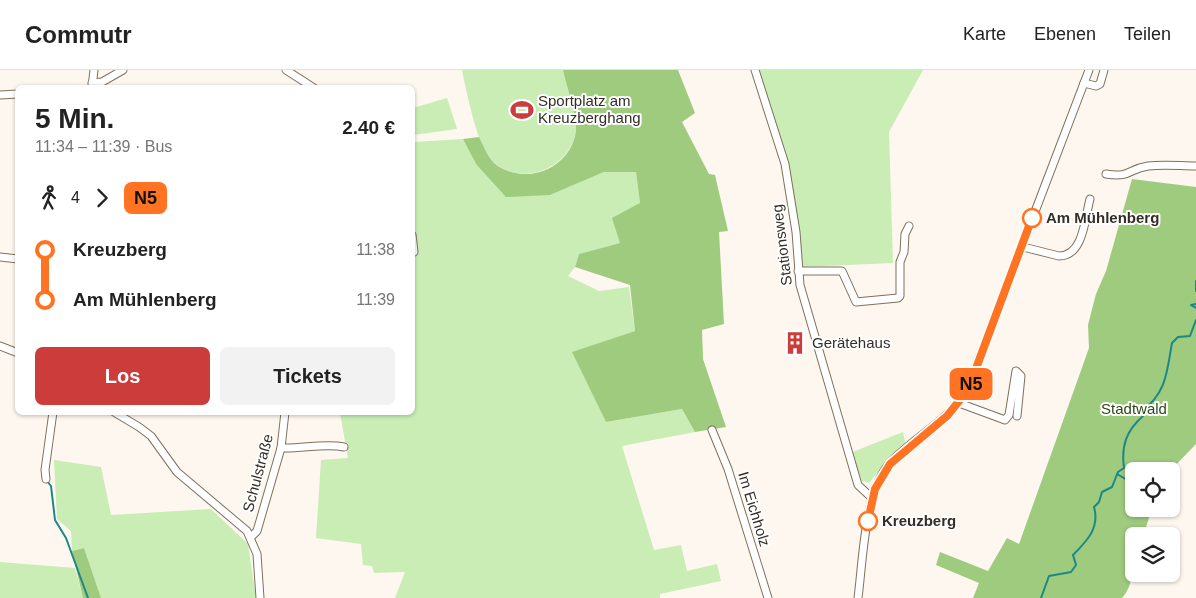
<!DOCTYPE html>
<html lang="de">
<meta charset="utf-8">
<style>
body{margin:0;font-family:Arial,sans-serif;background:#f2f2f2;color:#222;height:100vh;display:flex;flex-direction:column;font-size:19px;white-space:nowrap}
*{box-sizing:border-box;margin:0}
p{font-size:16px;color:#767676}
.icon{flex:none;width:28px;height:28px;fill:none;stroke:currentColor;stroke-width:2;stroke-linecap:round;stroke-linejoin:round}
.map{position:relative;flex:1;overflow:hidden}
.sheet{position:absolute;left:15px;top:15px;width:400px;height:330px;display:flex;flex-direction:column;background:#fff;border-radius:8px;box-shadow:0 1px 4px #0004}
.sheet>*{flex:none}
.badge{padding:0 10px;border-radius:8px;font-size:18px;line-height:32px}
.fabs{position:absolute;left:1125px;top:392px;display:grid;gap:10px}
.fabs a{display:grid;place-items:center;width:55px;height:55px;border-radius:8px;background:#fff;box-shadow:0 1px 4px #0004;font-size:25px}
.map>.badge{position:absolute;translate:-50% -50%;box-shadow:0 0 0 2px #fff}
.legs{display:flex;align-items:center;gap:8px;height:55px;padding:0 20px;font-size:16px}
.legs p{margin-inline-start:auto}
.headline{display:flex;align-items:center;justify-content:space-between;height:85px;padding:0 20px}
h1{font-size:28px;font-weight:600;line-height:38px}
.primary-button{display:flex;gap:10px;margin-top:auto;padding:10px 20px}
.primary-button a{flex:1;height:58px;border-radius:8px;background:#cb3c3b;color:#fff;font-size:20px;font-weight:600;line-height:58px;text-align:center}
.primary-button a+a{background:#f2f2f2;color:#222}
ul{padding:0 20px;list-style:none}
li{display:flex;align-items:center;gap:18px;height:50px;font-size:19px}
li i{display:grid;place-items:center;width:8px;height:100%;margin:0 6px;background:currentColor}
li i::after{content:'';width:12px;height:12px;margin:-6px;border:4px solid;border-radius:50%;background:#fff}
li p{margin-inline-start:auto}
li:first-child i{background:linear-gradient(#0000 50%,currentColor 0)}
li:last-child i{background:linear-gradient(currentColor 50%,#0000 0)}
header{display:flex;align-items:center;gap:30px;box-sizing:border-box;height:70px;padding:0 25px;background:#fff;border-bottom:1px solid #e0e0e0}
header strong{font-size:24px}
nav{display:flex;gap:28px;margin-inline-start:auto;font-size:18px}
.map>svg:first-child{display:block}
.green{fill:#caecb5}
.forest{fill:#9ecb7e}
.lines{fill:none;stroke-linecap:round;stroke-linejoin:round}
.stream{stroke:#1c8887;stroke-width:2}
.minor-casing{stroke:#7e705d;stroke-width:9}
.minor{stroke:#fff;stroke-width:7}
.line-1-casing{stroke:#fff;stroke-width:11}
.line-1{stroke:#ff7322;stroke-width:8}
.stop-1-dot{fill:#fff;stroke:#ff7322;stroke-width:2.5}
.labels{text-anchor:middle;stroke-width:4;stroke-linejoin:round;paint-order:stroke}
.poi-label{font-size:15px;fill:#342e26;stroke:#fff;text-anchor:start}
.stop-label{font-size:15px;font-weight:bold;fill:#342e26;stroke:#fff;text-anchor:start}
.street-label{font-size:15px;fill:#342e26;stroke:#fff}
.park-label{font-size:15px;fill:#2d4a15;stroke:#fff}
</style>
<header>
<strong>Commutr</strong>
<nav><a>Karte</a><a>Ebenen</a><a>Teilen</a></nav>
</header>
<div class="map">
<svg width="1196" height="528" viewBox="0 0 1196 528">
<rect width="100%" height="100%" fill="#fdf7ef"/>
<g class="green">
<path d="M462,0H563C566,14 577,47 576,60C571,102 512,121 487,84C476,68 466,20 462,0Z"/>
<path d="M759,0H923L889,62L893,193L800,197C799,126 780,67 759,0Z"/>
<polygon points="447,28 457,59 413,65 413,38"/>
<polygon points="463,69 476,94 550,125 604,102 636,102 640,133 620,173 579,184 575,197 568,206 599,221 629,217 635,261 573,282 606,352 682,339 695,362 622,376 654,480 681,475 687,501 717,494 721,511 660,524 660,528 395,528 405,502 374,503 372,496 363,495 361,474 316,468 321,390 348,388 340,343 412,342 412,187 416,184 412,159 413,72"/>
<polygon points="903,362 905,372 892,384 869,413 862,411 850,383"/>
<polygon points="54,390 101,397 111,445 211,439 248,474 256,528 101,528 84,478 72,481 71,461 57,449"/>
<polygon points="0,492 75,498 83,528 0,528"/>
</g>
<g class="forest">
<path d="M563,0H678L695,43L682,52L709,104L715,105L728,161L719,162L724,254L702,260L703,289L726,357L695,362L682,339L606,352L572,282L635,261L630,215L575,197L579,184L620,173L612,148L640,133L636,102H604L550,125L506,127L476,94L463,69L479,67C484,77 488,89 498,96C529,116 572,97 576,60C577,47 566,14 563,0Z"/>
<path d="M1132,109L1196,117V374L1170,401H1134V439H1152L1143,466H1134C1134,486 1136,513 1122,528H973L979,513L936,495L940,482L988,501L1007,468L1019,474L1089,278L1088,255L1096,224L1106,201Z"/>
<polygon points="84,478 101,528 83,528 72,481"/>
</g>
<g class="lines">
<g class="stream">
<polyline points="1196,211 1196,221"/>
<polyline points="1196,234 1191,235 1196,238"/>
<polyline points="42,399 43,410"/>
<polyline points="1117,404 1134,414"/>
<polyline points="47,411 51,416 55,450 66,468 88,528"/>
<path d="M1041,528L1049,506L1071,502L1076,495L1073,485C1087,471 1100,458 1094,437L1099,432L1102,422L1112,417L1118,402L1124,398C1121,376 1126,361 1143,346L1142,341C1167,323 1167,300 1172,273L1178,267L1190,266L1196,250"/>
</g>
<defs>
<g id="minor">
<polyline points="286,0 314,18"/>
<polyline points="755,0 785,94 796,162 800,215 858,415 872,428"/>
<polyline points="92,13 102,12 123,0"/>
<polyline points="1084,13 1096,16 1100,14 1104,0"/>
<polyline points="92,17 94,0"/>
<polyline points="0,25 18,24"/>
<path d="M1106,104C1131,108 1128,99 1148,96C1165,94 1180,96 1196,96"/>
<polyline points="412,165 414,182 412,183"/>
<path d="M1023,177L1059,186C1084,186 1085,147 1090,129"/>
<polyline points="0,187 18,189"/>
<polyline points="798,201 842,201 856,232 898,228 900,226 900,192 904,182 905,164 909,156"/>
<polyline points="0,276 18,283"/>
<polyline points="959,333 1005,350 1009,345 1016,301 1021,306 1017,346"/>
<polyline points="114,342 139,357 151,366 177,402 247,461 257,484 260,528"/>
<polyline points="712,360 728,399 768,528"/>
<path d="M281,378C302,379 324,373 344,377"/>
<polyline points="46,409 45,400 53,342"/>
<polyline points="251,467 257,461 281,378 285,342"/>
<path d="M858,528C863,490 864,424 889,394C913,367 948,352 967,320L1089,0"/>
</g>
</defs>
<use href="#minor" class="minor-casing"/>
<use href="#minor" class="minor"/>
</g>
<g class="lines">
<defs>
<polyline id="line-1" points="868,451 875,419 890,394 947,346 968,320 1032,148"/>
</defs>
<use href="#line-1" class="line-1-casing"/>
<use href="#line-1" class="line-1"/>
</g>
<defs>
<symbol id="stadium-bare" viewBox="-9 -9 18 18"><path d="M0-5a6.5 5 0 1 0 0 10a6.5 5 0 1 0 0-10ZM-3.5-1.8h7v3.6h-7Z" fill="#cb3c3b" stroke="#fff" stroke-width="2.5" paint-order="stroke"/></symbol>
<symbol id="building-bare" viewBox="-9 -9 18 18"><path d="M-4-6H4V6H1V3H-1V6H-4ZM-2.5-4.3h1.7v1.8h-1.7ZM.8-4.3h1.7v1.8H.8ZM-2.5-1h1.7V.8h-1.7ZM.8-1h1.7V.8H.8Z" fill="#cb3c3b" stroke="#fff" stroke-width="2.5" paint-order="stroke"/></symbol>
</defs>
<g fill-rule="evenodd">
<use href="#stadium-bare" x="506" y="24" width="32" height="32"/>
<use href="#building-bare" x="779" y="257" width="32" height="32"/>
</g>
<g class="stop-1-dot">
<circle cx="1032" cy="148" r="9"/>
<circle cx="868" cy="451" r="9"/>
</g>
<g class="labels">
<g class="poi-label">
<text x="538" y="36">Sportplatz am<tspan x="538" dy="17">Kreuzberghang</tspan></text>
<text x="812" y="278">Gerätehaus</text>
</g>
<g class="stop-label">
<text x="1046" y="153">Am Mühlenberg</text>
<text x="882" y="456">Kreuzberg</text>
</g>
<g class="street-label">
<text transform="translate(782 175) rotate(-97)" y="5">Stationsweg</text>
<text transform="translate(258 403) rotate(-75)" y="5">Schulstraße</text>
<text transform="translate(754 439) rotate(73)" y="5">Im Eichholz</text>
</g>
<g class="park-label">
<text x="1134" y="344">Stadtwald</text>
</g>
</g>
</svg>
<div class="fabs">
<a><svg class="icon" aria-label="locate" viewBox="0 0 24 24"><circle cx="12" cy="12" r="6"/><path d="M12 2v4M12 18v4M2 12h4M18 12h4"/></svg></a>
<a><svg class="icon" aria-label="layers" viewBox="0 0 24 24"><path d="M12 4l9 5-9 5-9-5zM3 14l9 5 9-5"/></svg></a>
</div>
<b class="badge" style="left:971px;top:314px;background:#ff7322;color:#111">N5</b>
<section class="sheet">
<div class="headline"><div><h1>5 Min.</h1><p>11:34 – 11:39 · Bus</p></div><b>2.40 €</b></div>
<div class="legs"><svg class="icon" aria-label="walk" viewBox="0 0 24 24"><circle cx="13" cy="4" r="2"/><path d="M13 8l-2 6 4 7M11 14l-3 7M7 12l3-4h3l4 4"/></svg>4<svg class="icon" aria-label="forward" viewBox="0 0 24 24"><path d="M9 5l7 7-7 7"/></svg><b class="badge" style="background:#ff7322;color:#111">N5</b></div>
<ul>
<li><i style="color:#ff7322"></i><b>Kreuzberg</b><p>11:38</p></li>
<li><i style="color:#ff7322"></i><b>Am Mühlenberg</b><p>11:39</p></li>
</ul>
<div class="primary-button"><a>Los</a><a>Tickets</a></div>
</section>
</div>
